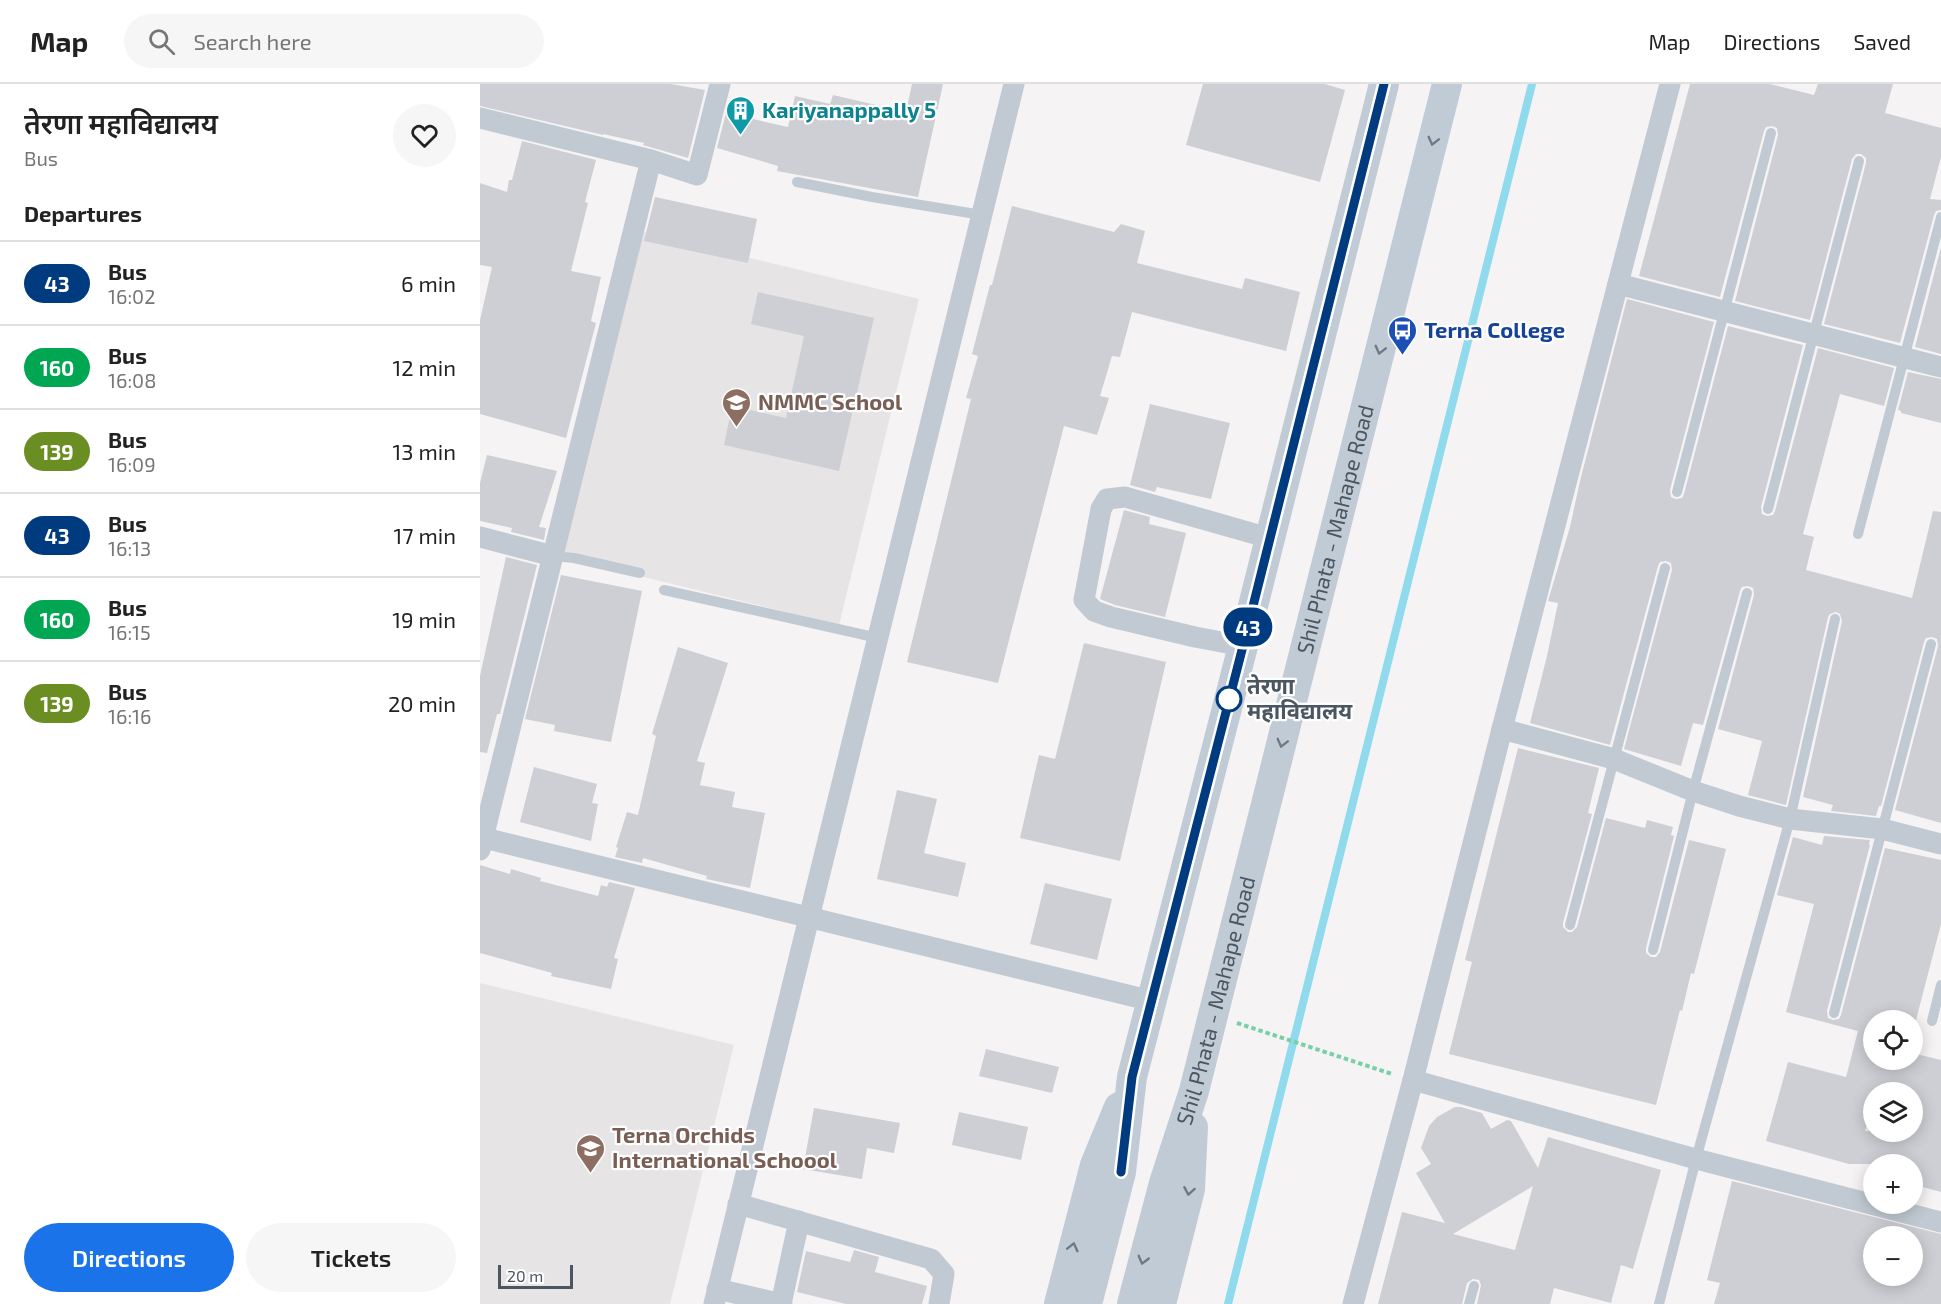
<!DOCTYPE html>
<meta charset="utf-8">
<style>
body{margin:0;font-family:"Exo 2","Noto Sans Devanagari",sans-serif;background:#f6f6f6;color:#222;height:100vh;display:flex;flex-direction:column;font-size:22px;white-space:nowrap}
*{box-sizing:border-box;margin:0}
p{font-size:20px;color:#767676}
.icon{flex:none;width:33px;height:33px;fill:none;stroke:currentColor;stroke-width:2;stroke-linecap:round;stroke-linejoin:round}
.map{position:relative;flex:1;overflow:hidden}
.side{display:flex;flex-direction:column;background:#fff;width:480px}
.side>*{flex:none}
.badge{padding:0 12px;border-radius:20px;font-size:21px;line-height:39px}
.tools{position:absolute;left:1383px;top:926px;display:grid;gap:12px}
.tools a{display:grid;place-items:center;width:60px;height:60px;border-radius:50%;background:#fff;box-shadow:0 3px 15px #0003;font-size:30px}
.scale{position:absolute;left:18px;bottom:15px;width:75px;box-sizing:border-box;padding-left:6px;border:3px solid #4a5661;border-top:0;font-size:16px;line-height:21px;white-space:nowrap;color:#4a5661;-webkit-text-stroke:4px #fff;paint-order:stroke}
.map>.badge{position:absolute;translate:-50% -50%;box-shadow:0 0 0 3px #fff}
h2{padding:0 24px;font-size:22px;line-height:54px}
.round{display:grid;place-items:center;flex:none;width:63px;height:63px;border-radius:32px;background:#f6f6f6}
.headline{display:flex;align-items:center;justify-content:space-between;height:102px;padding:0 24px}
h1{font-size:28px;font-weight:600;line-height:45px}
.primary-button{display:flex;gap:12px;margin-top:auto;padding:12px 24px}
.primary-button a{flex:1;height:69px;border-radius:36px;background:#1a73e8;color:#fff;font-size:24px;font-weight:600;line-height:69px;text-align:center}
.primary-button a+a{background:#f6f6f6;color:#222}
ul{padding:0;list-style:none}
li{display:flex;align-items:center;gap:18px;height:84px;padding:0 24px;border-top:2px solid #e0e0e0}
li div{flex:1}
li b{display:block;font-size:22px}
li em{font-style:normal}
li .badge{min-width:66px;font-weight:700;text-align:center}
header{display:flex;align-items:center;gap:36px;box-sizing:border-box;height:84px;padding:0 30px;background:#fff;border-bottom:2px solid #e0e0e0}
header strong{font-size:28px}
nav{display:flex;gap:33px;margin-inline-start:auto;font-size:21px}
.search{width:420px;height:54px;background:#f6f6f6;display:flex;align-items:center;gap:15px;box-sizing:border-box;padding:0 21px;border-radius:33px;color:#767676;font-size:22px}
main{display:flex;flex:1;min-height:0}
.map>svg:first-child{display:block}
.education{fill:#e6e4e5}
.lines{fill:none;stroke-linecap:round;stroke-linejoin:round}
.stream{stroke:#90daee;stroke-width:8}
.building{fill:#cdcfd5;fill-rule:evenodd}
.path{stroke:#7ad0a6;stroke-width:4;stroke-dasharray:4.5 3;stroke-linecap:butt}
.lane{stroke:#c1cad2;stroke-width:10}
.street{stroke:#c1cad2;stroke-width:21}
.secondary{stroke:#c1cbd6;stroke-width:30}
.oneway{stroke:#6e7984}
.line-casing{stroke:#fff;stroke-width:14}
.line{stroke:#003b80;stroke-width:9}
.stop-dot{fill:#fff;stroke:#003b80;stroke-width:3}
.labels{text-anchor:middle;stroke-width:4.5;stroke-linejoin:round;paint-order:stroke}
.culture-label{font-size:22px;font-weight:bold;fill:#0d838f;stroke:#fff;text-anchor:start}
.transit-label{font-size:22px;font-weight:bold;fill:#164399;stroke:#fff;text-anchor:start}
.education-label{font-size:22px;font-weight:bold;fill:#785e54;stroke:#fff;text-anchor:start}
.street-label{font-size:22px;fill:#4a5661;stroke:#fff}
.stop-label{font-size:22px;font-weight:bold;fill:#4a5661;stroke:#fff;text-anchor:start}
</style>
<header>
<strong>Map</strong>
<div class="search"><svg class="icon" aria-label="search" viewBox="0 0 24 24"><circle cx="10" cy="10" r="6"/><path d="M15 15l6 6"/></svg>Search here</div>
<nav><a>Map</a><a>Directions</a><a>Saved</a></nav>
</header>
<main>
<section class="side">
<div class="headline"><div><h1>तेरणा महाविद्यालय</h1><p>Bus</p></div><a class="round"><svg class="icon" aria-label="heart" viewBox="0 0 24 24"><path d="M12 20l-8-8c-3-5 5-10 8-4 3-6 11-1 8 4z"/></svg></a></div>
<h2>Departures</h2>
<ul>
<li><span class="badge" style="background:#003b80;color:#fff">43</span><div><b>Bus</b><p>16:02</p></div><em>6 min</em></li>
<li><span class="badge" style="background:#00a651;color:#fff">160</span><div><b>Bus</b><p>16:08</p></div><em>12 min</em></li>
<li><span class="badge" style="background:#6b8e23;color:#fff">139</span><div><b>Bus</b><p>16:09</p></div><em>13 min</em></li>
<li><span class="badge" style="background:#003b80;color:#fff">43</span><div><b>Bus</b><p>16:13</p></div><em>17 min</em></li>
<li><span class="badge" style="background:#00a651;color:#fff">160</span><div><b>Bus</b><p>16:15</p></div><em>19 min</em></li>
<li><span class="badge" style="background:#6b8e23;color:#fff">139</span><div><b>Bus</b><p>16:16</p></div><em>20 min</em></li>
</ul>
<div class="primary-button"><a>Directions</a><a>Tickets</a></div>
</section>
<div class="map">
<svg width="1461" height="1220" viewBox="0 0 1461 1220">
<rect width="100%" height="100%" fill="#f5f3f3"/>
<g class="education">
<polygon points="155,146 439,215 359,541 74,471"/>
<polygon points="0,899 254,961 190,1220 0,1220"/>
</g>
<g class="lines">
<polyline class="stream" points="748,1220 1052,0"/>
</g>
<g class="building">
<polygon points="0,0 191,0 225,6 208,74 163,61 164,59 123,50 123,51 0,22"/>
<polygon points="432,0 463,0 438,113 297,87 298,82 237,64 246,29 308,43 315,12 350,20 353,11 426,28"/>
<polygon points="723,0 845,0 865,6 840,98 706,61"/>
<polygon points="1210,0 1290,0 1334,11 1338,0 1413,0 1405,29 1461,44 1461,73 1450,115 1461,116 1461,126 1456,127 1454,131 1420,259 1344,240 1386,79 1386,74 1381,70 1376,70 1372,75 1330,236 1255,217 1298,51 1297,44 1292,42 1286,43 1284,47 1240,213 1159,192"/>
<polygon points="42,57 116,76 105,118 108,119 91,187 121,193 111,237 116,239 86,354 0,330 0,236 12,183 0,181 0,99 27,108 29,96 32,96"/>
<polygon points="175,113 277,135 268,179 164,157"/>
<polygon points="532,122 634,148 641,140 665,147 657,179 762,205 765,194 820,208 806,267 652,228 640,273 632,272 620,312 629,314 617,351 584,342 518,599 427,578 491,315 486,314 498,272 492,270 510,201 512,201"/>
<polygon points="1461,163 1461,270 1435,263"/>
<polygon points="278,208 394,234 359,387 244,361 252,322 306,334 324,252 271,240"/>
<polygon points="1147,215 1234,238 1190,406 1191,413 1196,415 1202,414 1204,410 1248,242 1323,261 1281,423 1282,430 1287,432 1293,431 1295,427 1338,264 1414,284 1404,322 1360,310 1323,450 1334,453 1326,486 1432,514 1453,427 1461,428 1461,739 1415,726 1458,562 1457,555 1452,553 1446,554 1444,558 1401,722 1399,722 1396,732 1351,727 1353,721 1323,713 1362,537 1360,530 1356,528 1350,530 1348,533 1306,721 1268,711 1282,657 1238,645 1274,511 1273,504 1268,502 1262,503 1260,507 1223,641 1213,639 1201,682 1144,665 1192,486 1191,479 1186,477 1180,478 1178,482 1130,661 1050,639 1067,572 1078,519 1068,517 1090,443 1100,397"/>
<polygon points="1428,288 1461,295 1461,339 1421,329 1421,327 1418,326"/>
<polygon points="670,320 750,339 731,415 677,403 675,408 650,401"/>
<polygon points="7,371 77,387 59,443 66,444 64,456 31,448 32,444 0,437 0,399"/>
<polygon points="644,426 670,433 669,440 706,449 685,533 635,521 620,515"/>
<polygon points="26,473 57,481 20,630 17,630 7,669 0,668 0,592"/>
<polygon points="81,491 162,507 131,658 74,647 75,641 45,635"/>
<polygon points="604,559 686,578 640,777 540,754 559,671 575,675"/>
<polygon points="198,563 248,579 217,677 225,679 220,701 255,708 252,723 285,729 270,804 226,795 227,792 163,774 162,779 135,773 138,764 136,763 147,728 158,731 176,652 172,650"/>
<polygon points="1038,664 1119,684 1108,729 1112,730 1083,839 1083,843 1088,848 1092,848 1097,843 1126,734 1165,744 1167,736 1193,743 1191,751 1194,752 1166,864 1166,869 1171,873 1176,873 1180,868 1209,756 1246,765 1214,890 1211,889 1202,927 1200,926 1176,1021 969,970 992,878 985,876"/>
<polygon points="54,683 117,700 112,719 118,720 111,757 40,738"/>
<polygon points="417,706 457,715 444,769 486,779 478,813 397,795"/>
<path d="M1344,752L1390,756L1389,761H1390L1347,927L1348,934L1353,936L1359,935L1361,931L1405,764L1461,776V840L1436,936H1394V975H1432V969L1461,976V1108L1432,1100V1080H1369L1286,1057L1308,978L1366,993L1378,947L1306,928L1334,820L1297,811L1313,753L1342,761ZM1394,1008H1432V1047H1385L1394,1016Z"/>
<polygon points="0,781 30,790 31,785 61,794 60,797 118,812 121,801 127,803 129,798 155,804 134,874 138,875 131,905 71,892 72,889 0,869"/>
<polygon points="565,799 632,815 617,876 550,860"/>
<polygon points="506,965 579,983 572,1009 499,992"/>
<path d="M975,1023H981L1002,1029L1011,1045L1027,1036L1031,1037L1058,1084L1068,1053L1181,1086L1153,1185L1141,1181L1131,1219L1074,1204L1070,1220H997L1001,1201L999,1196L993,1195L987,1199L982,1220H898L922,1128L965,1139L936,1089L951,1080L941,1064L949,1042L957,1033ZM1053,1102L1035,1166L973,1150Z"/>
<polygon points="334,1024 420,1039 414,1069 387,1064 382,1095 323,1085"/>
<polygon points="479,1028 548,1043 541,1076 472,1061"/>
<path d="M1252,1097L1461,1150V1220H1234L1240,1199L1227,1196ZM1394,1152H1432V1191H1394Z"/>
<polygon points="374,1166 399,1173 395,1188 447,1202 442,1220 366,1220 317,1208 326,1167 370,1178"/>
</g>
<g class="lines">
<polyline class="path" points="757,939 912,990"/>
<g class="lane">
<polyline points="317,98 392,113 502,131"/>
<polyline points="1197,408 1291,49"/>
<polyline points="1288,425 1379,77"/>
<polyline points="1378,450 1461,133"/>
<polyline points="73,472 94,474 160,489"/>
<polyline points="184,506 398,554"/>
<polyline points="1090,841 1185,484"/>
<polyline points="1173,866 1213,707 1267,509"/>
<polyline points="1354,929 1451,560"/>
<polyline points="1452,937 1461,901"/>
<polyline points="989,1220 994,1202"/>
<polyline points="1179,1220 1216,1075 1310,735 1355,535"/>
</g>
<g class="street">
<polyline points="0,34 171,76 0,766"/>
<polyline points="171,76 217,91 240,0"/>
<polyline points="1138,200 1461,283"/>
<polyline points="0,453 73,472"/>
<polyline points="763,562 715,553 631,533 614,527 604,516 621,425 627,415 645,413 789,454"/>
<polyline points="1022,645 1134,675 1213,707 1259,722 1310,735 1402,745 1461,760"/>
<polyline points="0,753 672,917"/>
<polyline points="933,996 1216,1075 1461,1138"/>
<polyline points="258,1120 451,1175 464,1190 459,1220"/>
<polyline points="237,1205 302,1220"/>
<polyline points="234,1220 534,0"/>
<polyline points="301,1220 319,1137"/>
<polyline points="873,1220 933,996 1022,645 1190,0"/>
</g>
<g class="secondary">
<polyline points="579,1220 615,1081 639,1023"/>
<polyline points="607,1220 641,1088 652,993 763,562 904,0"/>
<path id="s1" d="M652,1220L684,1099L714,1007L967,0"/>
<polyline points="681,1220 710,1105 713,1043"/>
</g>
</g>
<defs><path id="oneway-chevron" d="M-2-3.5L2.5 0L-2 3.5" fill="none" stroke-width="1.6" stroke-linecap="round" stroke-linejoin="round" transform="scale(1.5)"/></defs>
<g class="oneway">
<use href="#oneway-chevron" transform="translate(953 57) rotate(104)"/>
<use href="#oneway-chevron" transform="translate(900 266) rotate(104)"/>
<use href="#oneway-chevron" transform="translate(802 659) rotate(104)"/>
<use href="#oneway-chevron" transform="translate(709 1107) rotate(100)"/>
<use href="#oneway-chevron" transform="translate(593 1163) rotate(-76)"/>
<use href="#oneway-chevron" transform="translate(663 1176) rotate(105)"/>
</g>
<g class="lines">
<defs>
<polyline id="line" points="641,1088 652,993 763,562 904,0"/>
</defs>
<use href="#line" class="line-casing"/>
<use href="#line" class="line"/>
</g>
<defs>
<symbol id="building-pin" viewBox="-11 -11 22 30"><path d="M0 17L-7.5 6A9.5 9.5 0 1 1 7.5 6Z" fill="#0f9aa8" stroke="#fff"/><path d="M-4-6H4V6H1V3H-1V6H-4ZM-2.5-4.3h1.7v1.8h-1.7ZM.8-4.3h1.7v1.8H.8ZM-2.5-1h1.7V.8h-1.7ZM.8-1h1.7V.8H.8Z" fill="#fff"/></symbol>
<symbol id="bus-pin" viewBox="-11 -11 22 30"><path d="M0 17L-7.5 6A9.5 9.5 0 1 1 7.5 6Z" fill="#1a4fb4" stroke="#fff"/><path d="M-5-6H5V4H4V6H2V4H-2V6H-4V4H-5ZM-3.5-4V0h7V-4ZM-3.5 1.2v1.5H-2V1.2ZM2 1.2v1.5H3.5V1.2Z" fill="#fff"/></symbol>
<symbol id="school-pin" viewBox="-11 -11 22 30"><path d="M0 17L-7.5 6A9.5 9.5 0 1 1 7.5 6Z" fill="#8d6e63" stroke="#fff"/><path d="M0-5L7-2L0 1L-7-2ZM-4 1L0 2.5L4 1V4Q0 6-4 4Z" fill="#fff"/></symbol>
</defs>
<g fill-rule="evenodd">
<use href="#building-pin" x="244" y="10" width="33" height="45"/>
<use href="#bus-pin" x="906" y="230" width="33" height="45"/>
<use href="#school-pin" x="240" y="302" width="33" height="45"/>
<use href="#school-pin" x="94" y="1048" width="33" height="45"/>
</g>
<circle class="stop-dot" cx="749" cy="615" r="12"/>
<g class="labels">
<g class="culture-label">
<text x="282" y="34">Kariyanappally 5</text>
</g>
<g class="transit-label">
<text x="944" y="254">Terna College</text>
</g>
<g class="education-label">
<text x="278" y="326">NMMC School</text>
<text x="132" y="1059">Terna Orchids<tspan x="132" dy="25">International Schoool</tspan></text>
</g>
<g class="street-label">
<text dy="8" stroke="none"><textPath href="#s1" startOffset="801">Shil Phata - Mahape Road</textPath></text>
<text dy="8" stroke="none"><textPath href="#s1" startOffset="315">Shil Phata - Mahape Road</textPath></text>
</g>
<g class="stop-label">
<text x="767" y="610">तेरणा<tspan x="767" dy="25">महाविद्यालय</tspan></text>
</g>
</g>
</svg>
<div class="tools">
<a><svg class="icon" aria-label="locate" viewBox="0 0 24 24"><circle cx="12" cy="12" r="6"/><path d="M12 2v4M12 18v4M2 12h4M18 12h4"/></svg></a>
<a><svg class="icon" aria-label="layers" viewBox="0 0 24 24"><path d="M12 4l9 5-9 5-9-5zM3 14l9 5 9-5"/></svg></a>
<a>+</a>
<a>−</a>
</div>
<div class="scale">20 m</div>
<b class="badge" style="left:768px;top:543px;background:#003b80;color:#fff">43</b>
</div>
</main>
